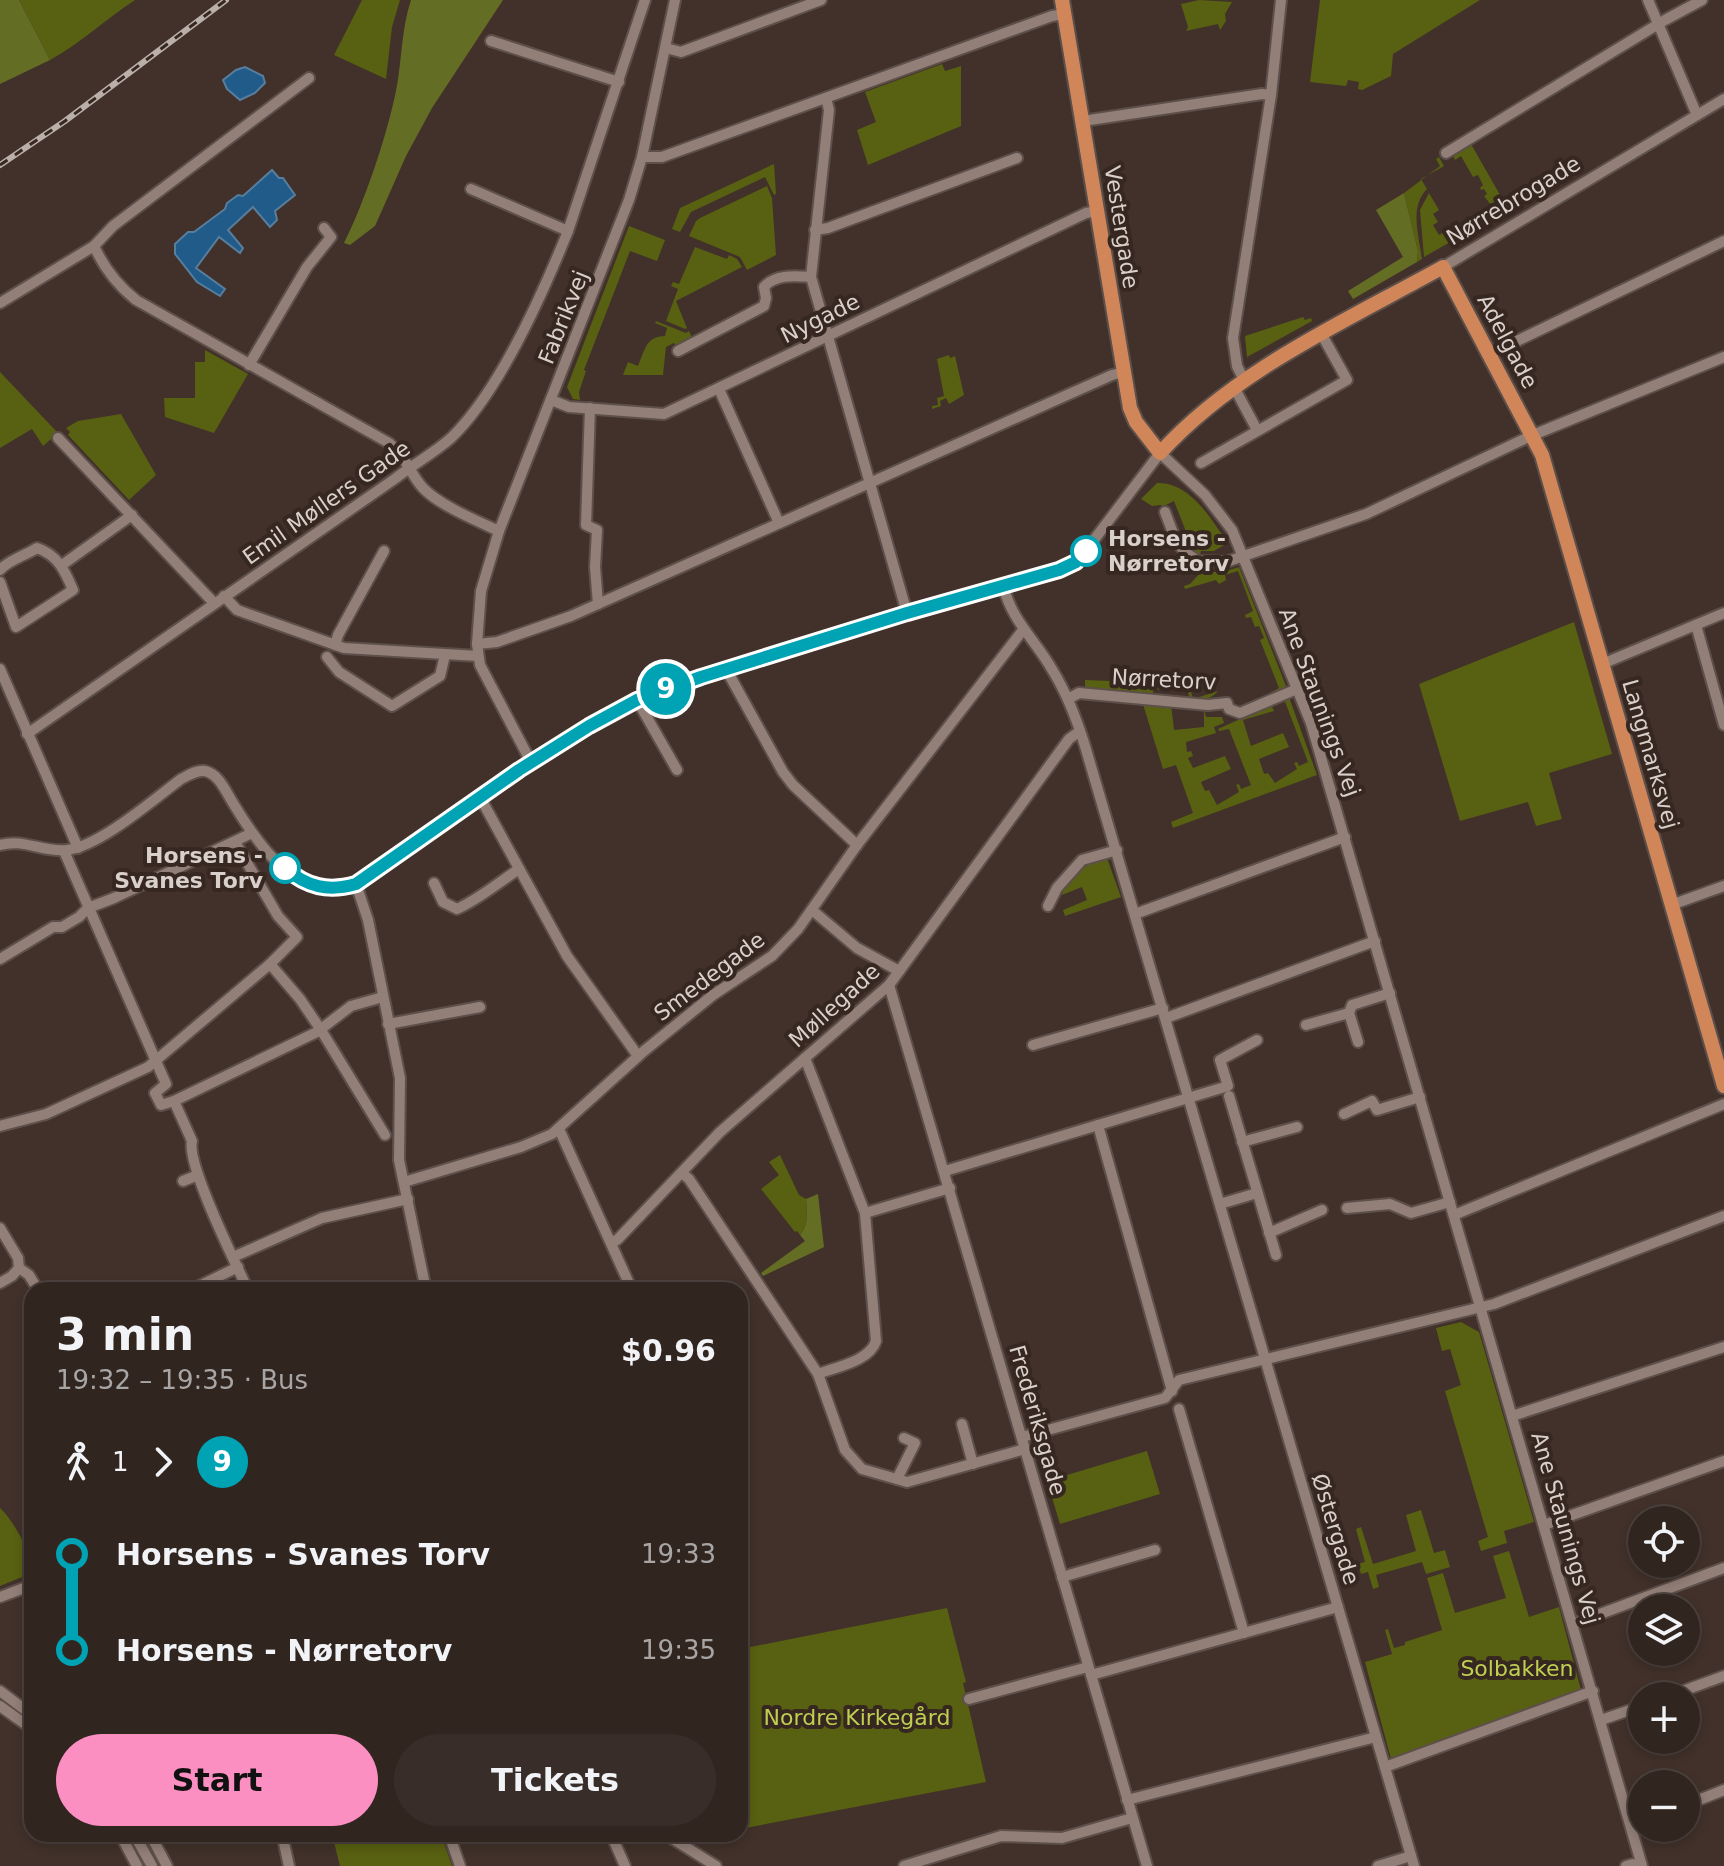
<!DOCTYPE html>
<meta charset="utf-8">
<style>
body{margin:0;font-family:"DejaVu Sans",sans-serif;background:#392d29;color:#f1f3f6;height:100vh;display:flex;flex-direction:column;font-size:30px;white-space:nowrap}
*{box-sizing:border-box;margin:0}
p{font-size:26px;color:#a8a5a5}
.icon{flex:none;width:44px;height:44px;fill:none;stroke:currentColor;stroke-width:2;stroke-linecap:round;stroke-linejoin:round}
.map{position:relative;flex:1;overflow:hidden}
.side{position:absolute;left:24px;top:1282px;width:724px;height:560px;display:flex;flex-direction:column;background:#312520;border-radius:24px;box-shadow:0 4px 12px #0003,0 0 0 2px #4c423e}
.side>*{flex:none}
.badge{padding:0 16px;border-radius:26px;font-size:28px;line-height:52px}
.buttons{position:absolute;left:1628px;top:1506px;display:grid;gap:16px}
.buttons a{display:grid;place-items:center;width:72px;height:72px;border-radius:50%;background:#312520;box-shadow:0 4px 12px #0003,0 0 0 2px #4c423e;font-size:40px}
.map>.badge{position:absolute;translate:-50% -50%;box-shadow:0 0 0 4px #fff}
.legs{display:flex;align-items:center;gap:12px;height:88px;padding:0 32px;font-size:26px}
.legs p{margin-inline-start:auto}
.headline{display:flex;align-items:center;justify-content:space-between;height:136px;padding:0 32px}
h1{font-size:44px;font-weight:600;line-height:60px}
.button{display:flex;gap:16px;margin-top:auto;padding:16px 32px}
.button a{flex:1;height:92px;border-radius:48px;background:#fc8fc2;color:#111;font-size:32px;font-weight:600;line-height:92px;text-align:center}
.button a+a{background:#392d29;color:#f1f3f6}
ul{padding:0 32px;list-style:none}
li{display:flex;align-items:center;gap:28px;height:96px;font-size:30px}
li i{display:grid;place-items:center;width:12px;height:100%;margin:0 10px;background:currentColor}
li i::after{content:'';width:20px;height:20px;margin:-10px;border:6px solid;border-radius:50%;background:#312520}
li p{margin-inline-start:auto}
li:first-child i{background:linear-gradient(#0000 50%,currentColor 0)}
li:last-child i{background:linear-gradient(currentColor 50%,#0000 0)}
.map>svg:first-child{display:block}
.green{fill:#586011}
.forest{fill:#646d24}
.water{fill:#205b89;stroke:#587e9d;stroke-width:2}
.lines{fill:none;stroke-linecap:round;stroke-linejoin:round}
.minor-casing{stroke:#5d4f4a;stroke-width:14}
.major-casing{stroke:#5d4f4a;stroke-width:18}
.minor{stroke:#927f77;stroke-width:10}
.major{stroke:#d1865a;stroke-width:14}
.rail-casing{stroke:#baafa9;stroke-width:6}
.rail{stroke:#362720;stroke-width:3;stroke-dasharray:9;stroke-linecap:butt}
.line-1-casing{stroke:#fff;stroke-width:18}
.line-1{stroke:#00a3b4;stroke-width:12}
.stop-1-dot{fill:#fff;stroke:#00a3b4;stroke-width:4}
.labels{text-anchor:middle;stroke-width:8;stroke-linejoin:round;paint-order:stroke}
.street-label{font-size:22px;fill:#dad0cb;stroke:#362720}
.stop-label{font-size:22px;font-weight:bold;fill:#dad0cb;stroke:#362720;text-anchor:start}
.park-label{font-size:22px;fill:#bfcf51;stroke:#362720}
</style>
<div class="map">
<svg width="1724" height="1866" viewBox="0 0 1724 1866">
<rect width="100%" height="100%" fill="#41312a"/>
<g class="green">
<path d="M19,0H135C106,19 81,43 50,60Z"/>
<polygon points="362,0 400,0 392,27 386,79 334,55"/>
<polygon points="1199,0 1232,2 1225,14 1226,21 1220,30 1218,24 1186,31 1188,27 1181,4"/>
<polygon points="1320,0 1480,0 1393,54 1391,76 1362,90 1358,89 1359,82 1348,80 1346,86 1310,82"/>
<polygon points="942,64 945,71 961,66 961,126 868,165 857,130 876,122 865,92"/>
<polygon points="1471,144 1508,209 1477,227 1471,217 1491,205 1484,196 1487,194 1484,189 1481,190 1480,188 1483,185 1478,175 1473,177 1461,156 1455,160 1453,156"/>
<path d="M1439,157L1444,166L1421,179L1427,189C1409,207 1419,236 1422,259L1417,262L1418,251L1404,193L1440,166L1436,159Z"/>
<polygon points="774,164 776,194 774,195 765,177 691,212 680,232 672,229 680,208"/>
<polygon points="767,186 772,198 776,255 747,270 740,257 689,236 696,221 700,218"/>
<polygon points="1429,193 1439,210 1433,214 1438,222 1433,225 1439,235 1467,219 1473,229 1424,257 1420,210"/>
<polygon points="629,226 665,240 657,261 630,251 584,370 586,371 579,392 580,400 573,399 567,387"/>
<polygon points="695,247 727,259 729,255 737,259 742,267 676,301 687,328 685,329 666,321 678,289 671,286 673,282 679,284"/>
<polygon points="1303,317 1305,320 1311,318 1312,321 1247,357 1245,336"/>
<path d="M656,321L686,333L689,331L692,338L677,346L674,343L666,347L663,375H623L628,362L638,366C645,350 646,336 665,336L667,328L655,323Z"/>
<polygon points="205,350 248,374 214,433 165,417 164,398 195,398 195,362 205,362"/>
<polygon points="949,355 950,358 955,356 964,395 949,404 946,398 940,401 941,406 932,409 932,406 938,405 937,398 944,396 937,359"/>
<polygon points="0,372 58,433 43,446 32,429 0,448"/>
<polygon points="121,414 156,475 129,500 68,435 70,432 66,428 78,421"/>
<path d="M1157,483C1182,482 1201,504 1214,523C1219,530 1224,539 1229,542L1214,551H1201L1200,555L1194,552L1174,501L1162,507L1161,505L1152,506L1141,499Z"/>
<polygon points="1239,567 1286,686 1270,695 1270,693 1279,688 1260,640 1264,638 1259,626 1255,627 1251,617 1246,618 1245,615 1253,611 1238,571 1225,575 1226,580 1219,584 1216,580 1185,589 1184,586 1190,584 1201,572 1223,572"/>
<polygon points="1574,622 1612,754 1549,773 1562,819 1536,826 1528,802 1460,821 1419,684"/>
<path d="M1085,680L1189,684L1193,699L1218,691C1210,700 1200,702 1189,698L1188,691L1154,689L1152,696L1085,692Z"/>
<polygon points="1289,697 1317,775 1173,828 1171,822 1193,813 1176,765 1163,769 1142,701 1171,704 1174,730 1204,727 1204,708 1206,717 1222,717 1224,723 1214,727 1216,733 1186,742 1187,752 1191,751 1193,756 1188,758 1193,768 1225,756 1231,769 1201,782 1205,791 1209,790 1217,805 1239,792 1236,785 1239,784 1241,789 1251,785 1229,729 1219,731 1218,729 1271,705 1274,711 1243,720 1251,746 1283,733 1289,747 1259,759 1264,774 1268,773 1275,783 1297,769 1294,763 1297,762 1299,766 1308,762 1284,699"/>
<path d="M1107,858L1121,897L1065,916L1063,910L1087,900L1082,887L1062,895C1067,873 1088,863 1107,858Z"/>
<path d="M780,1155L799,1195L806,1199C807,1211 809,1225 800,1235L797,1231L795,1232L761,1189L779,1175L769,1162Z"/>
<polygon points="1461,1322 1479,1332 1534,1522 1504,1531 1507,1543 1481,1551 1478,1541 1488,1537 1445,1391 1461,1385 1450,1349 1442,1351 1436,1328"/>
<polygon points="1147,1451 1160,1494 1060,1524 1047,1481"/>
<path d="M0,1508C14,1521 32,1554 32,1573L0,1586Z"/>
<polygon points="1421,1510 1434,1553 1445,1550 1450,1567 1426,1574 1422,1562 1376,1575 1379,1587 1373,1589 1368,1572 1361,1574 1358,1564 1365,1562 1356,1529 1361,1527 1373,1564 1416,1551 1406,1515"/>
<polygon points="1509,1551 1529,1617 1559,1607 1581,1690 1391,1759 1365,1662 1392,1654 1385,1630 1388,1629 1394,1648 1405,1645 1405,1642 1442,1630 1427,1578 1443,1573 1455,1613 1506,1598 1493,1556"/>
<polygon points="947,1608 966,1682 963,1683 986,1782 740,1829 740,1649"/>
<polygon points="332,1834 441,1834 452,1866 340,1866"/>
</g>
<g class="forest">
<polygon points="0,0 19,0 50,60 0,84"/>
<path d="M411,0H503L432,108L406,156L375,226L350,245L344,243C364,204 387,135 396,91C402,61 401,30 411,0Z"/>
<polygon points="1404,193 1418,251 1417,262 1353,299 1348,291 1403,257 1376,210"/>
<path d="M818,1194L824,1247L763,1276L761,1273L805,1241L800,1235C809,1225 807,1211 806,1199Z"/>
</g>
<g class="water">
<polygon points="245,67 263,76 265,83 255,93 240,100 227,89 223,80 236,70"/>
<polygon points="272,170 279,178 283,178 295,195 275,211 277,220 270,227 253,207 228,230 243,248 240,253 219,237 196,268 225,289 220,296 197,282 175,254 175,244 188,232 194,232 225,209 227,203 238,195 243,196"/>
</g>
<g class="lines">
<defs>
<g id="minor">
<polyline points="1648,0 1697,115"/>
<polyline points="491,41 619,82"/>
<polyline points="666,48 681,52 821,0"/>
<polyline points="826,98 829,110 811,277 907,613"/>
<polyline points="1083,121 1262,94 1271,95"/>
<polyline points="1446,153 1665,20 1702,0"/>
<polyline points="642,157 662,157 1052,16 1065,14"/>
<polyline points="471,189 568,231"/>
<polyline points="815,230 828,228 1017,158"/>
<path d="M94,246C104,268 117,285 136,300L389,443C406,456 410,474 423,488C439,505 477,521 499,531"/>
<polyline points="1443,267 1724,99"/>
<polyline points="0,303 94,246 113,226 309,78"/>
<path d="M678,351L764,306L766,298L764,287C775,274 795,276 811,277"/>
<polyline points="1490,354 1724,241"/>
<polyline points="249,365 307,267 331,237 324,228"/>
<polyline points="1244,380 1237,366 1233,338 1271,95 1281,0"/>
<polyline points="1234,387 1257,430"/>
<polyline points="719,389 779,523"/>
<polyline points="551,400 569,407 664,414 1086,213 1097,211"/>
<polyline points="590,408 586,525 597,530 595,567 598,604"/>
<polyline points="58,438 214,603"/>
<polyline points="1201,463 1347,380 1322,335"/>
<polyline points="1165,512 1176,541 1185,552 1198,561 1226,562 1366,514 1533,435 1724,357"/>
<polyline points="62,565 132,515"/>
<path d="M0,570C7,561 26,555 37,548C58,555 65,571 73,590L16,627L0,582"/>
<path d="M1003,585C1012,622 1035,639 1053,671C1067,694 1077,720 1085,746L1414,1866"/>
<polyline points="224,596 237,610 344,648 478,656"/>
<polyline points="1696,625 1724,725"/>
<polyline points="477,644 497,642 571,616 1112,375 1124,372"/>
<polyline points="335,645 338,635 384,551"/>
<polyline points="327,657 339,672 392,706 440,676 445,655"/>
<polyline points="1602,664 1724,613"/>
<polyline points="0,669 78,848"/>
<polyline points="726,669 783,772 793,785 857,845"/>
<polyline points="1068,699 1079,693 1208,705 1227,703 1229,709 1240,713 1297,689"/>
<polyline points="637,700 677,770"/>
<path d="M27,734L396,478C414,464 434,453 451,438C499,392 543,293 568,231L645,0"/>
<polyline points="531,762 480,665 477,644 481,591 499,531 629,200 642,157 675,0"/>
<polyline points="481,799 567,956 638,1056"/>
<path d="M0,845C24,838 43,853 67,850C100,846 153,800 181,779C189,775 196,770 205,771C219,774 226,792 233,803C260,848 297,902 356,884L531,762L637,700L726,669L1068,567L1084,553L1160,453L1205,495L1232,530L1311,723L1642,1866"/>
<path d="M64,851L166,1084L155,1093L161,1105L174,1101L192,1141C186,1164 236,1264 248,1290"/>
<path d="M434,883L443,902L457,909C479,899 498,883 519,869"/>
<polyline points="356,884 368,920 400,1078 399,1160 426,1290"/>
<polyline points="1671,905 1724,886"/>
<polyline points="1048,906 1057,888 1082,860 1117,850"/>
<polyline points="812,910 857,948 899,971"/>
<polyline points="1135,914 1345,837"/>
<polyline points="0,959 53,927 62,927 79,917 88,908 114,898 252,833"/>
<polyline points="270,964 300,999 321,1030 385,1135"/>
<polyline points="889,985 1147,1866"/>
<polyline points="1349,1013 1358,1042"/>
<polyline points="1166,1018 1375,941"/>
<polyline points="388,1024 480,1007"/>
<polyline points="1306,1025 1349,1013 1352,1005 1390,993"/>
<polyline points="1033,1045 1163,1008"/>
<path d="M805,1058L865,1213L876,1341C870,1361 836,1367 818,1374"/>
<polyline points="1229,1096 1276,1255"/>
<polyline points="174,1101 317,1032 351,1006 383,997"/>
<polyline points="1344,1114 1372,1101 1377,1110 1420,1097"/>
<polyline points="1098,1125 1172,1391"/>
<polyline points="0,1126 46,1114 148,1067 270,964 297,937 278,916 235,842"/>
<polyline points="559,1129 632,1290"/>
<polyline points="1242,1142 1297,1127"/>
<polyline points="945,1171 1228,1086 1220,1060 1257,1040"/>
<polyline points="682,1173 689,1179 818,1374 845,1450 862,1469 907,1482 1025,1449"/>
<polyline points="183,1181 198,1175"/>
<polyline points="404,1182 521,1147 552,1134 644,1051 713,995 772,956 798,929 857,845 1023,630"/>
<polyline points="1220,1204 1257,1193"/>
<polyline points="1347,1208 1390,1204 1411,1213 1450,1202"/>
<polyline points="865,1213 950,1188"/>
<polyline points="1454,1215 1724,1104"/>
<polyline points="0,1228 18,1258 19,1268"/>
<polyline points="1269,1233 1322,1210"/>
<polyline points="612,1243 618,1239 720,1132 889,985 1069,739 1080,731"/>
<polyline points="233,1257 322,1218 408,1199"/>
<polyline points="19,1268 29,1275 38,1290"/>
<polyline points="0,1283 12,1276 19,1268"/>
<polyline points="191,1290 238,1267"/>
<polyline points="1179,1409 1244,1633"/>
<polyline points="1512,1416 1724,1347"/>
<polyline points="962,1424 973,1464"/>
<polyline points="1022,1437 1165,1398 1179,1380 1494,1304 1724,1216"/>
<polyline points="897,1479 915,1443 904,1438"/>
<polyline points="1544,1525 1724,1461"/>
<polyline points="1062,1577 1155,1550"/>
<polyline points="0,1597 32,1585"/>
<polyline points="1573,1624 1724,1568"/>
<polyline points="1091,1675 1338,1607"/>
<polyline points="0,1691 32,1715"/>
<polyline points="1669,1696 1724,1676"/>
<polyline points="969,1699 1088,1667"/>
<polyline points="0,1706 32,1729"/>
<polyline points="1601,1720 1642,1706"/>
<polyline points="1385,1767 1593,1691"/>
<polyline points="1127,1800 1376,1737"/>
<polyline points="1686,1805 1724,1790"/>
<polyline points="120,1834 137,1866"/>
<polyline points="134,1834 152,1866"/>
<polyline points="150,1834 167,1866"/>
<polyline points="282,1834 289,1866"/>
<polyline points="449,1834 460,1866"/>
<polyline points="611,1834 625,1866"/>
<polyline points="665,1834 716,1866"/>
<polyline points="904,1866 1001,1836 1062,1838 1132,1818"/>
<polyline points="1378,1866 1411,1856"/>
<polyline points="1626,1866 1633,1864"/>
</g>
<path id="major" d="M1062,0L1130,408L1136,422L1160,453C1235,370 1346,321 1443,267L1542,455L1724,1086"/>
</defs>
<use href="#minor" class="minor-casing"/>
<use href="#major" class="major-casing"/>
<use href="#minor" class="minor"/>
<use href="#major" class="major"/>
<defs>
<polyline id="rail" points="0,165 65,121 226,0"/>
</defs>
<use href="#rail" class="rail-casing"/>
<use href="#rail" class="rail"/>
</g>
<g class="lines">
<defs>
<path id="line-1" d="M285,868C307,887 328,892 356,884L519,770L589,726L637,700L701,677L907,613L1059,570L1076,562L1086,551"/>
</defs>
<use href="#line-1" class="line-1-casing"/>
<use href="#line-1" class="line-1"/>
</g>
<g class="stop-1-dot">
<circle cx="1086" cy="551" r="14"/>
<circle cx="285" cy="868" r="14"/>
</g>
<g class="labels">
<g class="street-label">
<text transform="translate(1513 200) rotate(-31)" y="8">Nørrebrogade</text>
<text transform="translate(1122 227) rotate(81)" y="8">Vestergade</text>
<text transform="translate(563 317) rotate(-68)" y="8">Fabrikvej</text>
<text transform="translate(820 318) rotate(-26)" y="8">Nygade</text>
<text transform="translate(1508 341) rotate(62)" y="8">Adelgade</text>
<text transform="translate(326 502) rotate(-35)" y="8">Emil Møllers Gade</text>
<text transform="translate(1164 679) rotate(3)" y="8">Nørretorv</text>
<text transform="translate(1320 702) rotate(70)" y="8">Ane Staunings Vej</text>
<text transform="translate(1651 754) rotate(74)" y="8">Langmarksvej</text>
<text transform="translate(709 976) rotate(-37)" y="8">Smedegade</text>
<text transform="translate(834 1005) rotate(-42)" y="8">Møllegade</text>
<text transform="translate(1038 1420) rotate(74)" y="8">Frederiksgade</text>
<text transform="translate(1566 1528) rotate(74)" y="8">Ane Staunings Vej</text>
<text transform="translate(1336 1529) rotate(73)" y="8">Østergade</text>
</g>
<g class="stop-label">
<text x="1108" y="546">Horsens -<tspan x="1108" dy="25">Nørretorv</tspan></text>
<text x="263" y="863" text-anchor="end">Horsens -<tspan x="263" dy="25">Svanes Torv</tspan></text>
</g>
<g class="park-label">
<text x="1517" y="1676">Solbakken</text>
<text x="857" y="1725">Nordre Kirkegård</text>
</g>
</g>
</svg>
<div class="buttons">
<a><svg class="icon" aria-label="locate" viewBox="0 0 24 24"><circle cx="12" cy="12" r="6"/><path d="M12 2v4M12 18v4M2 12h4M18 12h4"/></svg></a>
<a><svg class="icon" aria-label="layers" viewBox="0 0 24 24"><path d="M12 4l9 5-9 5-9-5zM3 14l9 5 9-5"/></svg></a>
<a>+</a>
<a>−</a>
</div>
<b class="badge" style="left:666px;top:689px;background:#00a3b4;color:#fff">9</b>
<section class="side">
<div class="headline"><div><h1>3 min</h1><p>19:32 – 19:35 · Bus</p></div><b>$0.96</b></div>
<div class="legs"><svg class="icon" aria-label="walk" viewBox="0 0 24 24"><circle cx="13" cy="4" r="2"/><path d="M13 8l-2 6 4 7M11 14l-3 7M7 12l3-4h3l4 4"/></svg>1<svg class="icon" aria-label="forward" viewBox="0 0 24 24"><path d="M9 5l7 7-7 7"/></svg><b class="badge" style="background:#00a3b4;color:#fff">9</b></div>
<ul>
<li><i style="color:#00a3b4"></i><b>Horsens - Svanes Torv</b><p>19:33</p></li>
<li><i style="color:#00a3b4"></i><b>Horsens - Nørretorv</b><p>19:35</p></li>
</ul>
<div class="button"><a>Start</a><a>Tickets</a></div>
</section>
</div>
